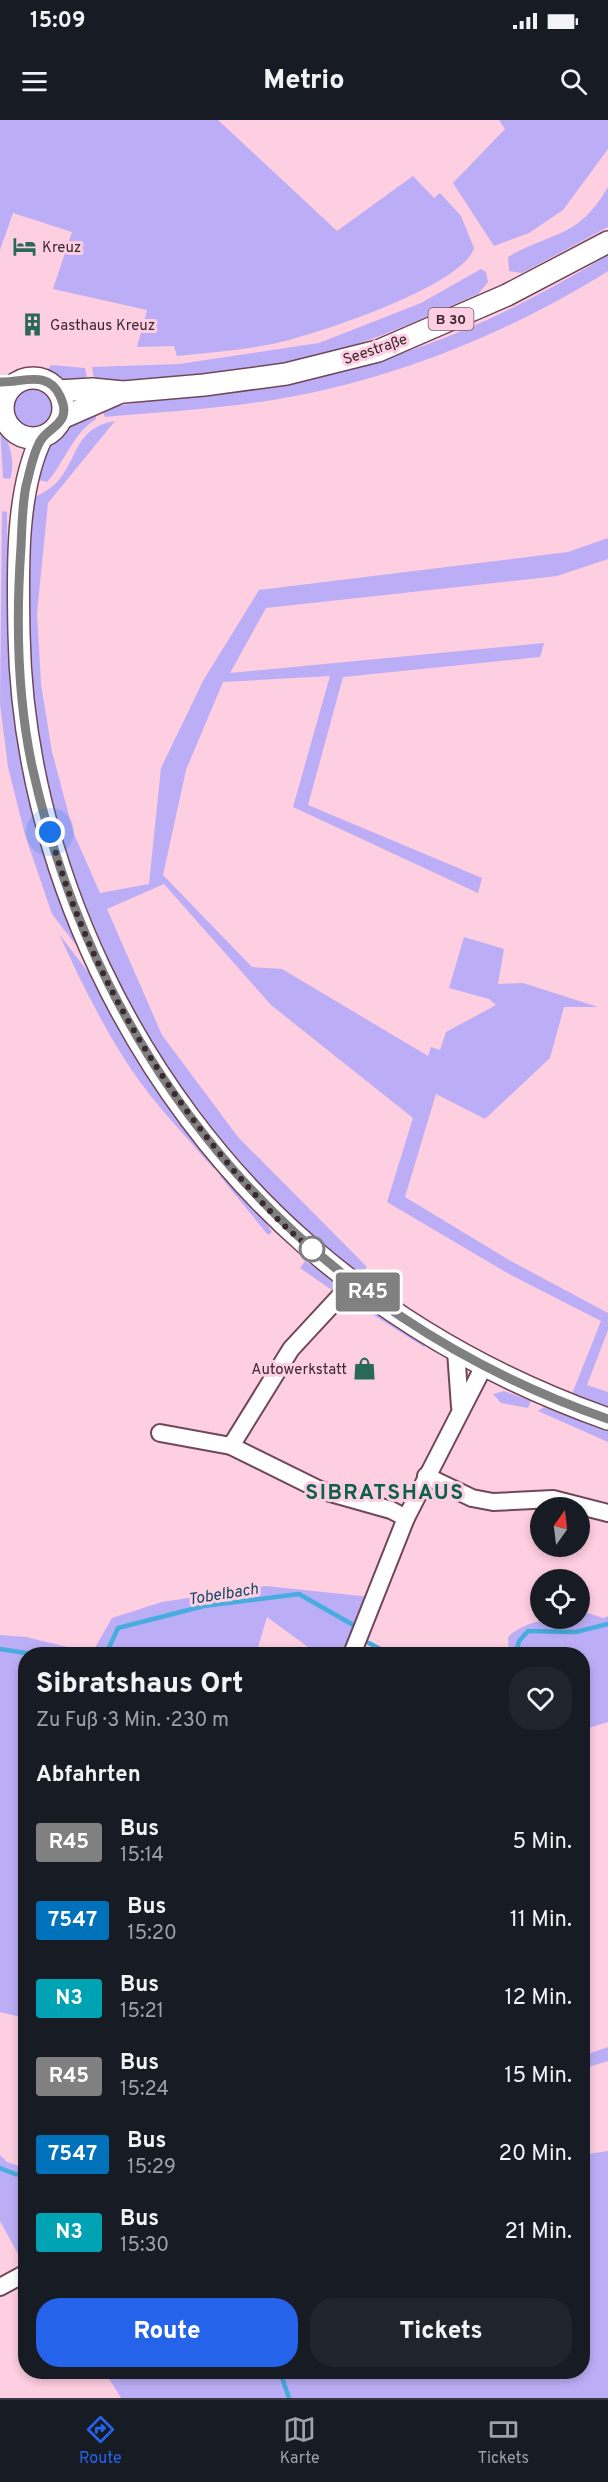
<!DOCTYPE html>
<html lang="de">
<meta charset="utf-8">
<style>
body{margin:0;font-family:Overpass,sans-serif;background:#20242c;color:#f1f3f6;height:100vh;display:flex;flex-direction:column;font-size:22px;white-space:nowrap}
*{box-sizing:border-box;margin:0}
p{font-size:20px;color:#9ea1a6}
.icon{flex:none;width:33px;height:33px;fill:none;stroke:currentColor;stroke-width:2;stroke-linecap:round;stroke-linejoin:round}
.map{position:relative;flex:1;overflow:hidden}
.side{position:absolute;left:18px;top:1527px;width:572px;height:732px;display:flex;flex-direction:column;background:#171b24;border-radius:24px;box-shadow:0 3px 9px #0003}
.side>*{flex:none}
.badge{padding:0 12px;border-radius:4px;font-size:21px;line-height:39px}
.needle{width:39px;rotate:14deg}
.fabs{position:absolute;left:530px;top:1377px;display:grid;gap:12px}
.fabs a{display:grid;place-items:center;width:60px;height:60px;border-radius:50%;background:#171b24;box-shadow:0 3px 9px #0003;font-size:30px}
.you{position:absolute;width:30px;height:30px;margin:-15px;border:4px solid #fff;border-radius:50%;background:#1a73e8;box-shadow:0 0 0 9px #1a73e833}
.map>.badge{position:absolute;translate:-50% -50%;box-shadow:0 0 0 3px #fff}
h2{padding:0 18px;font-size:22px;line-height:54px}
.round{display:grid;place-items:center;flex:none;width:63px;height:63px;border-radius:24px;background:#20242c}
.overview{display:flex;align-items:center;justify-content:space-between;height:102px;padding:0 18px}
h1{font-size:28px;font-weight:800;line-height:45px}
.cta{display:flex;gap:12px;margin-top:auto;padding:12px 18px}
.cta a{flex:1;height:69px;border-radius:24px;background:#2563eb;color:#fff;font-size:24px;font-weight:800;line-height:69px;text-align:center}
.cta a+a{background:#20242c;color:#f1f3f6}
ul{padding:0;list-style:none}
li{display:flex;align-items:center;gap:18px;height:78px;padding:0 18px}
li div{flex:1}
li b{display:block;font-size:22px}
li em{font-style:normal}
li .badge{min-width:66px;font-weight:700;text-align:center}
.status{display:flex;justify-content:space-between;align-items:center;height:42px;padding:0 30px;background:#171b24;direction:ltr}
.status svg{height:16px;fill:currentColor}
header{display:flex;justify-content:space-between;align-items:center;height:78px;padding:0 18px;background:#171b24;font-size:27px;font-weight:800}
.dock{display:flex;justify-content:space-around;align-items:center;height:84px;border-top:2px solid #363941;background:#171b24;font-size:16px;color:#9ea1a6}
.dock a{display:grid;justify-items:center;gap:3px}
.dock .current{color:#2563eb}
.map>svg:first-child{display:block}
.green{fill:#bcaef6}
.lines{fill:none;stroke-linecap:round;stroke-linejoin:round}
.stream{stroke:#46adde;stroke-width:4.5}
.minor-casing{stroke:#6f4758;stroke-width:20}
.major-casing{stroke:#6f4758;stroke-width:24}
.minor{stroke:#fff;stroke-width:16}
.major{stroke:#fff;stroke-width:21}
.line-casing{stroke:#fff;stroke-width:14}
.line{stroke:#808080;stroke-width:9}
.walk{stroke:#3c2a31;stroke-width:6;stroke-dasharray:0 10.8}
.stop-dot{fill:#fff;stroke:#808080;stroke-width:3}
.labels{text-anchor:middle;stroke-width:6;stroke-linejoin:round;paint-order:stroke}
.shield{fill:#fecee1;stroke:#765b66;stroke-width:1.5}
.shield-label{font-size:14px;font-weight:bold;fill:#3c2a31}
.poi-label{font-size:15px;fill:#3c2a31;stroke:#fecee1;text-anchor:start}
.street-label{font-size:15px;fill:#3c2a31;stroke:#fecee1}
.water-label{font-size:16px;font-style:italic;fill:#104963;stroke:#fecee1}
.district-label{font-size:21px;font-weight:bold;letter-spacing:1.5px;fill:#0d604e;stroke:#fecee1}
</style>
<div class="status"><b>15:09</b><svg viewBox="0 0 49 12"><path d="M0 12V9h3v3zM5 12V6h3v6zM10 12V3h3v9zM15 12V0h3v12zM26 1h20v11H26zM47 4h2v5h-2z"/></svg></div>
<header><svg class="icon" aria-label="menu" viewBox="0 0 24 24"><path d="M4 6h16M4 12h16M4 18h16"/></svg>Metrio<svg class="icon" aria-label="search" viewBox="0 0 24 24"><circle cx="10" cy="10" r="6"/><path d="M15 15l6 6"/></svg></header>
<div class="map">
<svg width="608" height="2278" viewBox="0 0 608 2278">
<rect width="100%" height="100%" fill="#fecee1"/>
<g class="green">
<path d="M0,0H218L337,111L413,56L434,78L440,73L461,96L474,128C463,166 317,214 277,223C245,230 210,232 177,236L174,226L137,227L147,190L53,169L72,112L13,93L0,130Z"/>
<polygon points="499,0 608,0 608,29 563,90 529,113 494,126 453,63 505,9"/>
<path d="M608,67V107L522,153L509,151L508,137C553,111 578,119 608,67Z"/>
<path d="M608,135V151C508,214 390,261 273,280C218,289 161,292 105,297L102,290C180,270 262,268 341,250C435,229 526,185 608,135Z"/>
<path d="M481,149L486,152L488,162L478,174C414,202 351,232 281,245C220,257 157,254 95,264L92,247L179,244L319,223L421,183Z"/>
<polygon points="51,245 85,248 88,265 64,261 48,250"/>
<circle cx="33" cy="287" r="23"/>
<path d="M96,292V299C72,314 65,342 47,362L39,360C40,353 39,344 42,337C50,314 76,301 96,292Z"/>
<path d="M115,301L48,383L37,493L41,564L52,632L74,714L100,773L149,764L161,648L203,561L259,470L568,432L608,418V439L557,456L266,488L230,553L544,523L540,537L343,557L308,685L482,758L478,773L293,687L330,556L223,562L186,650L163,755L252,847L282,849L428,936L431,927L440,930L446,912L496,885L489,879L449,868L464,817L504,829L498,864L523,863L598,887H564L550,938L485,999L436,974L405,1077L509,1140L608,1193V1210L587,1265L608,1272V1288L572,1274L601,1201L509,1154L387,1082L413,998L271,885L164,764L107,789L162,915L238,1017L367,1147L360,1155C220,1050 122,900 67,735C57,705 43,672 38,640C25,554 28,465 34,378C42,373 52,368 58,361C79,336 75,308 115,301Z"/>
<path d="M0,306C9,320 16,343 10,359L3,358Z"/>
<polygon points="2,391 7,392 8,528 16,606 89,842 52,794 25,715 8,647 0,584"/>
<path d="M59,814L98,865L216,1042L214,1049C186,1016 155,985 131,949C103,907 80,860 59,814Z"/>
<polygon points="223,1054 254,1085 272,1112 268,1115 220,1056"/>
<polygon points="305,1141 339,1162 341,1167 336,1173 300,1148"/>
<polygon points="357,1176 426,1224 424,1227 353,1182"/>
<polygon points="504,1271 531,1281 528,1288 501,1283 493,1274"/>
<polygon points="544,1287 608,1308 608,1322 538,1291"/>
<polygon points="266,1466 370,1477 349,1534 323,1534 312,1530 267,1497 256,1534 26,1534 25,1898 0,1892 0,1515 26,1517 92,1533 112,1498 162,1482"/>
<path d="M579,1490L603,1498L608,1496V1602L582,1610V1534H509L508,1517C527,1499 555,1498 579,1498Z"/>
<polygon points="608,1927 608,1941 582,1949 582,1936"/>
<polygon points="608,2031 608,2278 121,2278 105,2252 582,2252 582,2035"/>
<polygon points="0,2035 7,2042 25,2048 24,2145 0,2101"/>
</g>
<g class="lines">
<g class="stream">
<polyline points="369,1523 389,1534"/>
<polyline points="0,1529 32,1534"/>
<polyline points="106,1534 118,1508 204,1486 299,1474 355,1506"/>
<polyline points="516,1534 519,1521 528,1511 576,1512 608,1504"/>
<polyline points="0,2048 15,2054 26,2055"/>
<polyline points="280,2252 289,2278"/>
</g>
<defs>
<g id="minor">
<polyline points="456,1231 460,1287"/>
<polyline points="160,1313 231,1326 320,1370 391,1390 406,1398"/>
<polyline points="231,1326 291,1229 353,1162"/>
<polyline points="426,1356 472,1378 493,1382 553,1379 608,1393"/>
<polyline points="352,1534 406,1398 484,1246"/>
<polyline points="0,2167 26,2153"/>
</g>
<g id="major">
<circle cx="33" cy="288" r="30"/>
<polyline points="58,271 92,269 123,272 204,265 286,254 378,231 507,175 608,122"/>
<polyline points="62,298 119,273"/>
<path d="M42,317C15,372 18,453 19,514C23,742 135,975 307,1125C395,1202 498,1260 608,1299"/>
</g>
</defs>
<use href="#minor" class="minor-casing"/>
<use href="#major" class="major-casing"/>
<use href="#minor" class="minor"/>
<use href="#major" class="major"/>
</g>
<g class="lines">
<defs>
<path id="line" d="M0,262C22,263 48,249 60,276C73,303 50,306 41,320C33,332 30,352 26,366C22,386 22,407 21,427C16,499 17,575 32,646C100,955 308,1195 608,1299"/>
</defs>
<use href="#line" class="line-casing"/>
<use href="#line" class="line"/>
<path class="walk" d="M50,712C83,838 151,953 235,1052C259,1079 283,1108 312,1129"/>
</g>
<defs>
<symbol id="hotel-bare" viewBox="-9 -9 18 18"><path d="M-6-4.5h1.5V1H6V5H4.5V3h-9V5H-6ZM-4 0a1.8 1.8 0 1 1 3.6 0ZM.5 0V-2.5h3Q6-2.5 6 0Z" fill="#286957" stroke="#fecee1" stroke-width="2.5" paint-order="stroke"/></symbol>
<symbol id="building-bare" viewBox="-9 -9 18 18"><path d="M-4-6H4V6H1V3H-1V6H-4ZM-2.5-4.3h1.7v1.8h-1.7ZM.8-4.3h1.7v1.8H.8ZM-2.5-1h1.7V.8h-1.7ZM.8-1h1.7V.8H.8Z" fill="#286957" stroke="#fecee1" stroke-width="2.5" paint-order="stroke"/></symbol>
<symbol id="shop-bare" viewBox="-9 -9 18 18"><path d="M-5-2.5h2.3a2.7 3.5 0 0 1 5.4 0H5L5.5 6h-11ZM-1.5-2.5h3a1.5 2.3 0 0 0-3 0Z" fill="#286957" stroke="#fecee1" stroke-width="2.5" paint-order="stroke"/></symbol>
</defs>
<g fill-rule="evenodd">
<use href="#hotel-bare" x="8" y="110" width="33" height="33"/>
<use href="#building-bare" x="16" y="188" width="33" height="33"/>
<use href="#shop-bare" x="348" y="1232" width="33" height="33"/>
</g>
<circle class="stop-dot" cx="312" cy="1129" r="12"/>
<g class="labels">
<rect class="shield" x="428.5" y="188" width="45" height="22" rx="4.5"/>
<g class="shield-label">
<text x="451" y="204">B 30</text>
</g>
<g class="poi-label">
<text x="42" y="132">Kreuz</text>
<text x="50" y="210">Gasthaus Kreuz</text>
<text x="347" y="1254" text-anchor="end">Autowerkstatt</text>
</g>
<g class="street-label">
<text transform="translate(375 229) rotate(-19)" y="5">Seestraße</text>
</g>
<g class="water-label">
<text transform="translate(223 1473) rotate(-9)" y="6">Tobelbach</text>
</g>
<g class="district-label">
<text x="385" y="1379">SIBRATSHAUS</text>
</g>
</g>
</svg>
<div class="fabs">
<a><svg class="needle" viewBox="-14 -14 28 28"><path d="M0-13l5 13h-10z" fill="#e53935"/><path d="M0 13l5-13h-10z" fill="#9ea1a6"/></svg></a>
<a><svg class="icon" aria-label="locate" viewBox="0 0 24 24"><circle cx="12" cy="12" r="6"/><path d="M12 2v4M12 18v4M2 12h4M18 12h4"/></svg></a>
</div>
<div class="you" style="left:50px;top:712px"></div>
<b class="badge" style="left:368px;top:1172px;background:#808080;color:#fff">R45</b>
<section class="side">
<div class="overview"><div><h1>Sibratshaus Ort</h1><p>Zu Fuß · 3 Min. · 230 m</p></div><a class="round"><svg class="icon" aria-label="heart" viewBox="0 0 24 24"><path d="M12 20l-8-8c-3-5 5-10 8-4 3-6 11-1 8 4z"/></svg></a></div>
<h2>Abfahrten</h2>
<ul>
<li><span class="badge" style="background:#808080;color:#fff">R45</span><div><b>Bus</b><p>15:14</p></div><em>5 Min.</em></li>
<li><span class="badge" style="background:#0072bc;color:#fff">7547</span><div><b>Bus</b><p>15:20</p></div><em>11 Min.</em></li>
<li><span class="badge" style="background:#00a3b4;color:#fff">N3</span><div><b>Bus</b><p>15:21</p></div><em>12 Min.</em></li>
<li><span class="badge" style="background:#808080;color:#fff">R45</span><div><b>Bus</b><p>15:24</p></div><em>15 Min.</em></li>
<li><span class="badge" style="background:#0072bc;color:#fff">7547</span><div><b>Bus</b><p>15:29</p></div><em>20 Min.</em></li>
<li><span class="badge" style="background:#00a3b4;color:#fff">N3</span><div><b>Bus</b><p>15:30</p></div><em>21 Min.</em></li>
</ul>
<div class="cta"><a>Route</a><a>Tickets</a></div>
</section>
</div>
<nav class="dock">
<a class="current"><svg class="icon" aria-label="directions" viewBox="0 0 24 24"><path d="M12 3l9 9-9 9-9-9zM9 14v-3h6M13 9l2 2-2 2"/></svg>Route</a>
<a><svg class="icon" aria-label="map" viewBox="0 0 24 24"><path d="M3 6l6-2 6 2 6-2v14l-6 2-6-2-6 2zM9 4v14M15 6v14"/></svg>Karte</a>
<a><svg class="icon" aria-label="tickets" viewBox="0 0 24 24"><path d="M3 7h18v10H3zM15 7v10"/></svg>Tickets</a>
</nav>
